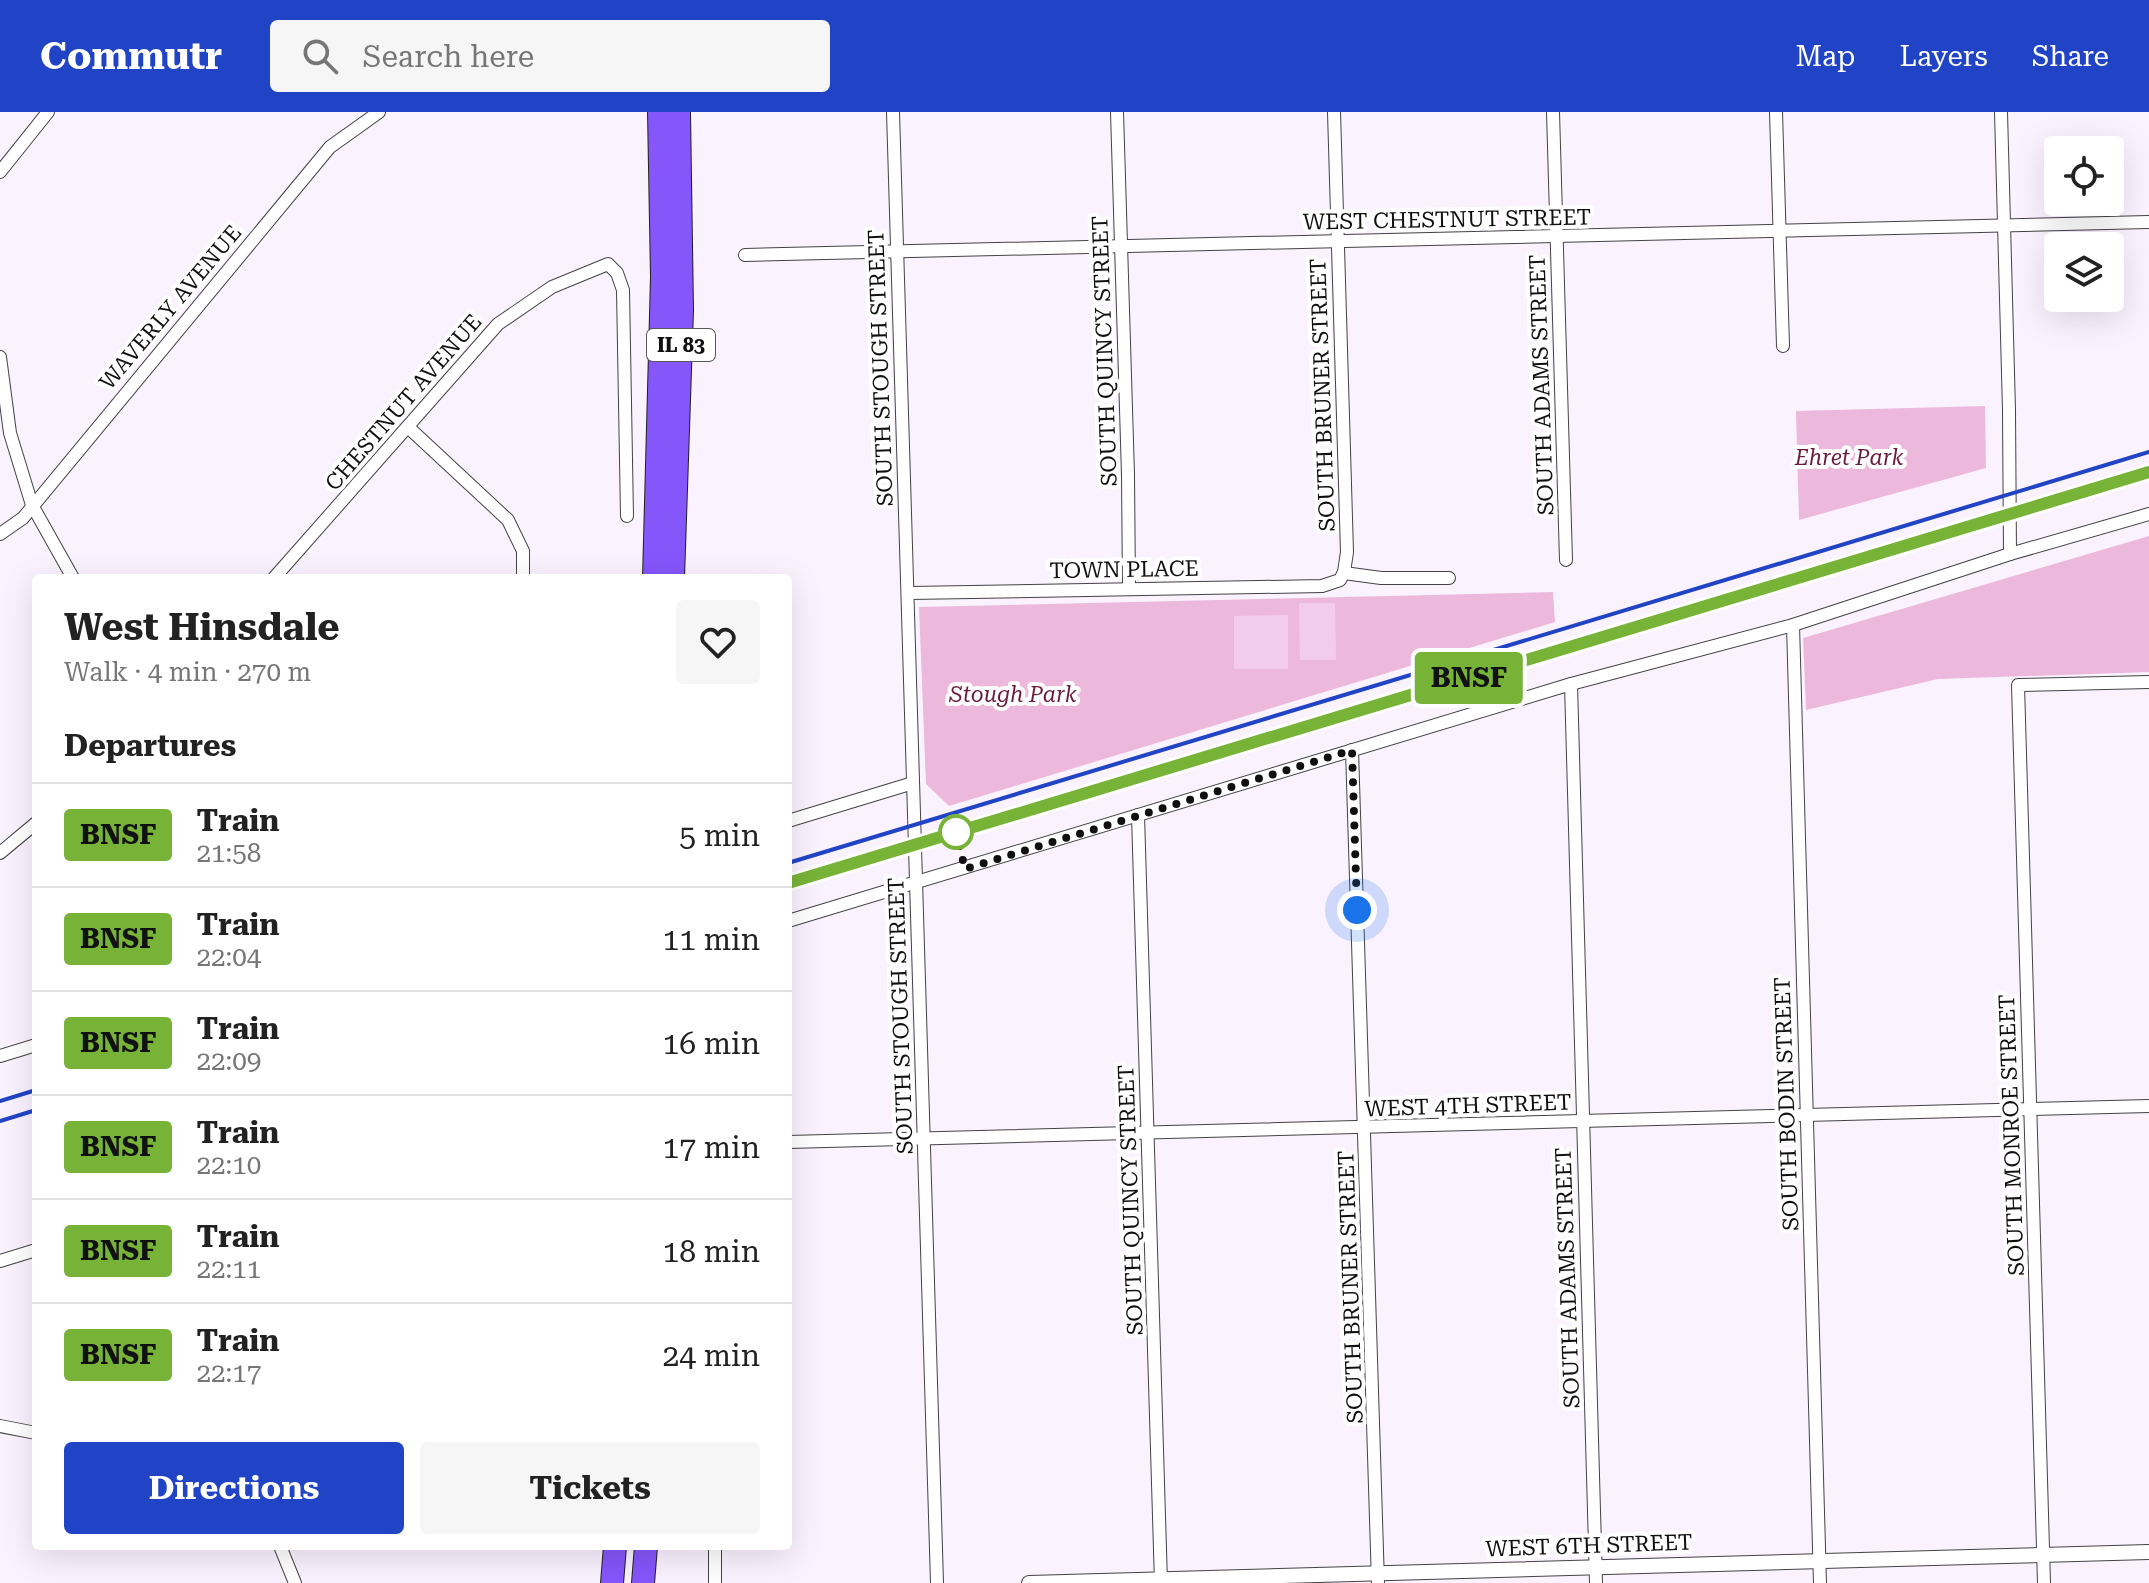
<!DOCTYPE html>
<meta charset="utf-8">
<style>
body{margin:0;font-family:"Roboto Serif",serif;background:#f6f6f6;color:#222;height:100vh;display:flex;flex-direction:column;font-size:30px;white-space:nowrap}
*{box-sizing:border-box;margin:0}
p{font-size:26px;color:#767676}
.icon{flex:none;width:44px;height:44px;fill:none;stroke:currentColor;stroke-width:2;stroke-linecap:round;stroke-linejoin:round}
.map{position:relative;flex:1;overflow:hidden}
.sheet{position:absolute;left:32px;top:462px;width:760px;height:976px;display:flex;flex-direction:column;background:#fff;border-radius:8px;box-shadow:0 8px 32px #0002}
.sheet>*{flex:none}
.badge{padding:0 16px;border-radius:6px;font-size:28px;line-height:52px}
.controls{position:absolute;left:2044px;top:24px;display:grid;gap:16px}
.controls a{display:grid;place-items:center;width:80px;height:80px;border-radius:8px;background:#fff;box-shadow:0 8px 32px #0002;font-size:40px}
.you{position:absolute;width:40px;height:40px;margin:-20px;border:6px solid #fff;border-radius:50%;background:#1a73e8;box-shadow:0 0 0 12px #1a73e833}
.map>.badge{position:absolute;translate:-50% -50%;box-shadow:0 0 0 4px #fff}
h2{padding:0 32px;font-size:30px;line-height:72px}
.round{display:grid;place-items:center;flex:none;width:84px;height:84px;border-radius:8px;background:#f6f6f6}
.summary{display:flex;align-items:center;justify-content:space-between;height:136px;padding:0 32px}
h1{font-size:38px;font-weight:700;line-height:60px}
.cta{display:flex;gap:16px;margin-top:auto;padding:16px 32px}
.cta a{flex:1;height:92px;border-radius:8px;background:#2144c7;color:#fff;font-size:32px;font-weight:700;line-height:92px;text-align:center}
.cta a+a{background:#f6f6f6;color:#222}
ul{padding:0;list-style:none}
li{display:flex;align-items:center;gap:24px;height:104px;padding:0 32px;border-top:2px solid #e0e0e0}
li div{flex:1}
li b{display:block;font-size:30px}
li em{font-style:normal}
li .badge{min-width:88px;font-weight:700;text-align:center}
header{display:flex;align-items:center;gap:48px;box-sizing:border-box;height:112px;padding:0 40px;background:#2144c7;color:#fff}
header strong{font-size:38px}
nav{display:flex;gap:44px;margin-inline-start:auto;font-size:28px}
.search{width:560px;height:72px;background:#f6f6f6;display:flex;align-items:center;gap:20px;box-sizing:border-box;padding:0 28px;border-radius:8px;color:#767676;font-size:30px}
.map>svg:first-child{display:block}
.green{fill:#ecb9dc}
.pitch{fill:#f3ccec}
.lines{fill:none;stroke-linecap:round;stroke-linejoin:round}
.minor-casing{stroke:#434343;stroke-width:14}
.tertiary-casing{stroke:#434343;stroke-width:16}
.motorway-casing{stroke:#212121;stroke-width:24}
.minor{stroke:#fff;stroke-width:12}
.tertiary{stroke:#fff;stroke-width:14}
.motorway{stroke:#8556fa;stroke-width:22}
.rail{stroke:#2144c7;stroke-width:4}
.line-casing{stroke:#fff;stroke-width:18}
.line{stroke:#77b337;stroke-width:12}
.walk{stroke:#101010;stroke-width:8;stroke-dasharray:0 14.4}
.stop-dot{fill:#fff;stroke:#77b337;stroke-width:4}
.labels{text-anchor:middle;stroke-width:8;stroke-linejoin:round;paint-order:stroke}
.shield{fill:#fff;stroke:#585858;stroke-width:2}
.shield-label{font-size:20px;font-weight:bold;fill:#101010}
.street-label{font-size:22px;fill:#101010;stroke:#fff}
.park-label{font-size:22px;font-style:italic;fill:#6b1c3a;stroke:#fff}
</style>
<header>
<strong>Commutr</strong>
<div class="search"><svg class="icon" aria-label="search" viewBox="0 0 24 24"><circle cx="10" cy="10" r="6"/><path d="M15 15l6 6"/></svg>Search here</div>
<nav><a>Map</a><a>Layers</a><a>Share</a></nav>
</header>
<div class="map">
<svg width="2149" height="1471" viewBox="0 0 2149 1471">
<rect width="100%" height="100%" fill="#faf2ff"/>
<g class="green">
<polygon points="1985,294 1986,356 1799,408 1796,299"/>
<polygon points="2149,424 2149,560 1938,567 1806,598 1803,526"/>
<polygon points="1553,480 1555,510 949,694 926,672 919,495"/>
</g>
<g class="pitch">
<polygon points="1299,491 1335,491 1336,548 1300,548"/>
<polygon points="1288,503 1288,557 1234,557 1234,504"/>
</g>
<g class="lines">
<defs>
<g id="minor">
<polyline points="893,0 937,1471"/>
<polyline points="1117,0 1128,363 1129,477"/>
<polyline points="1553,0 1566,448"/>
<polyline points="1776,0 1783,234"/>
<polyline points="2001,0 2009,298 2010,442"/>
<polyline points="0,60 48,0"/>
<polyline points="745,143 2149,110"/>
<polyline points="0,245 10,321 32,393 73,466"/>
<polyline points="408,315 508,408 523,439 523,466"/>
<polyline points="0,422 23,406 330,35 379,0"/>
<polyline points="1344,461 1381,466 1449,466"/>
<polyline points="274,466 498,212 552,175 608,152 617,161 623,178 627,404"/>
<polyline points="909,481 1322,474 1340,468 1344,460 1347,440 1334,0"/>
<polyline points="1793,513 1820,1471"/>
<polyline points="1571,572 1596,1471"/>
<polyline points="1352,638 1378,1471"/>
<polyline points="1138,703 1161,1471"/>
<polyline points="788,709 913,671"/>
<polyline points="0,741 36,711"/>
<polyline points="788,809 1571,572 1793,513 2010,442 2149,402"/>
<polyline points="0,944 36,933"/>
<polyline points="788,1030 2149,994"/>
<polyline points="0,1149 36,1138"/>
<polyline points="0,1314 36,1321"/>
<polyline points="280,1434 295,1471"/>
<polyline points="715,1434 715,1471"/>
<polyline points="2044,1471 2018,573 2149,570"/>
</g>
<polyline id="tertiary" points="1029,1471 2149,1440"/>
<g id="motorway">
<polyline points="654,466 662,165 659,0"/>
<polyline points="673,466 682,198 679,0"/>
<polyline points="612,1471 615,1434"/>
<polyline points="643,1471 646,1434"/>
</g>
</defs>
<use href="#minor" class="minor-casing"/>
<use href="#tertiary" class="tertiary-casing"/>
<use href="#motorway" class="motorway-casing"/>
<use href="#minor" class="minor"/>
<use href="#tertiary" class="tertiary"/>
<use href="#motorway" class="motorway"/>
<g class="rail">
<polyline points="788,751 2149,340"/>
<polyline points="788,771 2149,360"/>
<polyline points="0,989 36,978"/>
<polyline points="0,1009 36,998"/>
</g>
</g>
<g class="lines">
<defs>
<polyline id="line" points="788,771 2149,360"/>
</defs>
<use href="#line" class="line-casing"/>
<use href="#line" class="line"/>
<polyline class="walk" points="956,720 965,757 1352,638 1357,798"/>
</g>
<circle class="stop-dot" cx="956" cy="720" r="16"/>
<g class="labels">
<rect class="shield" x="647" y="217" width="68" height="32" rx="6"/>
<g class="shield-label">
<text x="681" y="240">IL 83</text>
</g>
<g class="street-label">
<text transform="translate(1447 107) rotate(-1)" y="8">WEST CHESTNUT STREET</text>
<text transform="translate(170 195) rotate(-50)" y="8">WAVERLY AVENUE</text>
<text transform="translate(1104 239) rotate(-92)" y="8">SOUTH QUINCY STREET</text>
<text transform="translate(880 256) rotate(-92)" y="8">SOUTH STOUGH STREET</text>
<text transform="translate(1541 273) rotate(-92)" y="8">SOUTH ADAMS STREET</text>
<text transform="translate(1322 283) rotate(-92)" y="8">SOUTH BRUNER STREET</text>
<text transform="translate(403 290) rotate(-49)" y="8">CHESTNUT AVENUE</text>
<text transform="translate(1124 457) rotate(-1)" y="8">TOWN PLACE</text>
<text transform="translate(900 904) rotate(-92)" y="8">SOUTH STOUGH STREET</text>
<text transform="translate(1786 992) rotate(-92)" y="8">SOUTH BODIN STREET</text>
<text transform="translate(1468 993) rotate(-2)" y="8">WEST 4TH STREET</text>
<text transform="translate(2011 1023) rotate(-92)" y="8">SOUTH MONROE STREET</text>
<text transform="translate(1130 1088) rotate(-92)" y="8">SOUTH QUINCY STREET</text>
<text transform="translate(1567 1166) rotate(-92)" y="8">SOUTH ADAMS STREET</text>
<text transform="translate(1350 1175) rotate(-92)" y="8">SOUTH BRUNER STREET</text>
<text transform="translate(1589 1433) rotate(-2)" y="8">WEST 6TH STREET</text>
</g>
<g class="park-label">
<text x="1849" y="353">Ehret Park</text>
<text x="1013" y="590">Stough Park</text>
</g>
</g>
</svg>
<div class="controls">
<a><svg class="icon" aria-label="locate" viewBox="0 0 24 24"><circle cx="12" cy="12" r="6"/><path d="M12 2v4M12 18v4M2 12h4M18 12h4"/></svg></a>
<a><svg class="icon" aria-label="layers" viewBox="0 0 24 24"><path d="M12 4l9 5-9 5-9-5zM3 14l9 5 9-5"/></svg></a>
</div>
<div class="you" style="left:1357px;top:798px"></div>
<b class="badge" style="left:1469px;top:566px;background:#77b337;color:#111">BNSF</b>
<section class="sheet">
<div class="summary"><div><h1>West Hinsdale</h1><p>Walk · 4 min · 270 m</p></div><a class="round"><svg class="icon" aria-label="heart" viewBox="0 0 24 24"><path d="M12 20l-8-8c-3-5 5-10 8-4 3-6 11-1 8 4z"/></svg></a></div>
<h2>Departures</h2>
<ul>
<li><span class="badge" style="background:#77b337;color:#111">BNSF</span><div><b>Train</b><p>21:58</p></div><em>5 min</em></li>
<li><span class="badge" style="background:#77b337;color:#111">BNSF</span><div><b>Train</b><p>22:04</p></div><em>11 min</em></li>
<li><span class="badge" style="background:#77b337;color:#111">BNSF</span><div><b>Train</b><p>22:09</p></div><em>16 min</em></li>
<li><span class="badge" style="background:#77b337;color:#111">BNSF</span><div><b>Train</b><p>22:10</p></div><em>17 min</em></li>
<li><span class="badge" style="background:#77b337;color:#111">BNSF</span><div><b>Train</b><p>22:11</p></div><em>18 min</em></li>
<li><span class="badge" style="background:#77b337;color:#111">BNSF</span><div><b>Train</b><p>22:17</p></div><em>24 min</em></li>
</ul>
<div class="cta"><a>Directions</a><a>Tickets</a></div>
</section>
</div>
